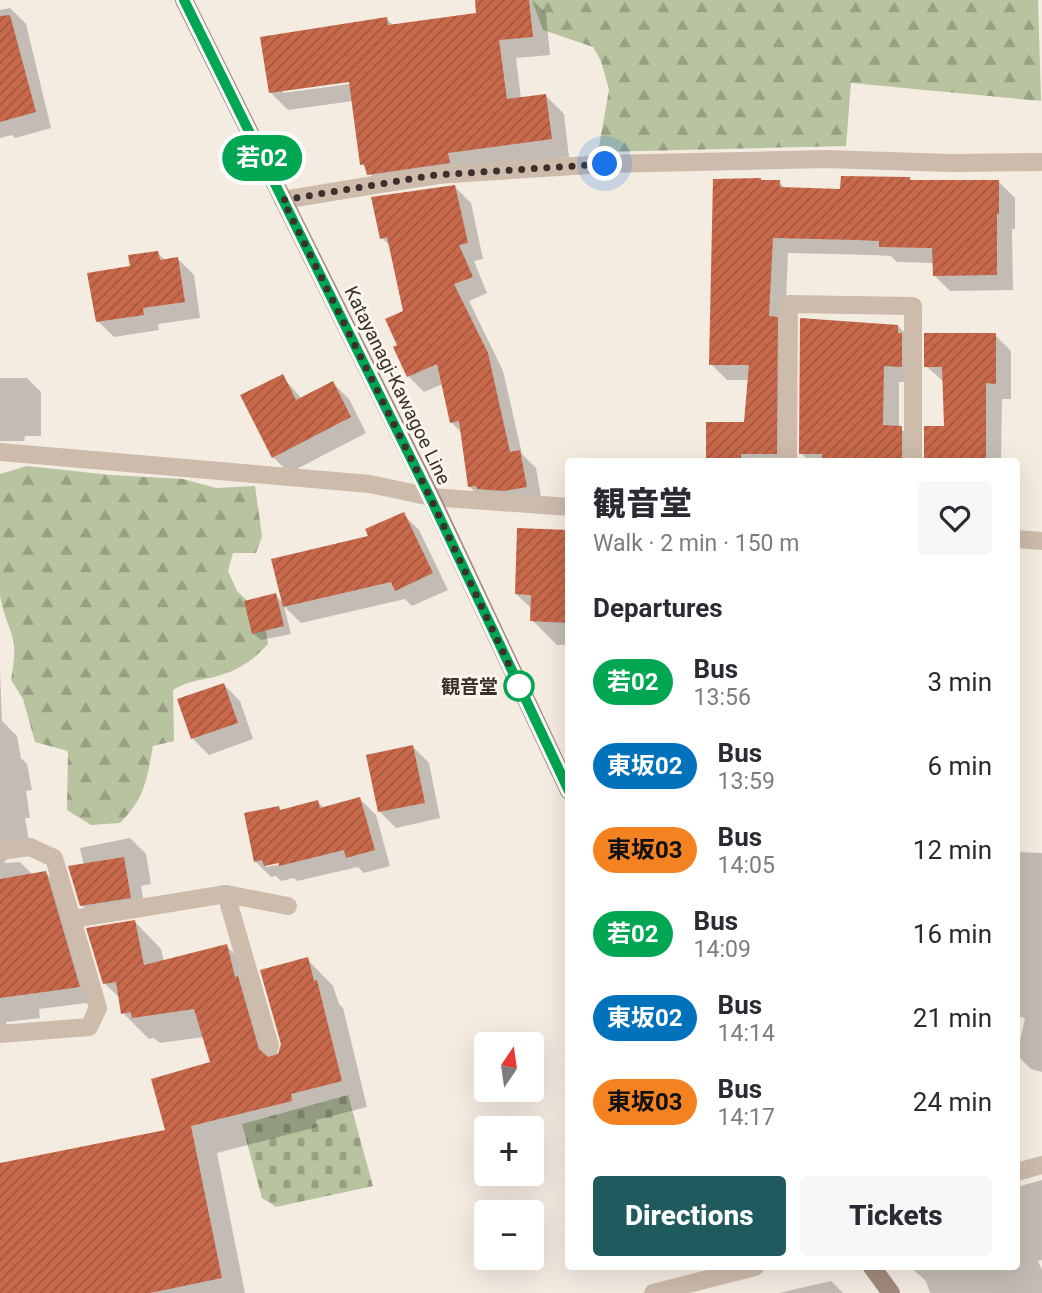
<!DOCTYPE html>
<meta charset="utf-8">
<style>
body{margin:0;font-family:Roboto,"Noto Sans JP",sans-serif;background:#f7f7f7;color:#2b2b33;height:100vh;display:flex;flex-direction:column;font-size:26px;white-space:nowrap}
*{box-sizing:border-box;margin:0}
p{font-size:23px;color:#7c7c81}
.icon{flex:none;width:38px;height:38px;fill:none;stroke:currentColor;stroke-width:2;stroke-linecap:round;stroke-linejoin:round}
.map{position:relative;flex:1;overflow:hidden}
.side{position:absolute;left:565px;top:458px;width:455px;height:812px;display:flex;flex-direction:column;background:#fff;border-radius:7px;box-shadow:0 7px 28px #0002}
.side>*{flex:none}
.badge{padding:0 14px;border-radius:23px;font-size:24px;line-height:46px}
.needle{width:46px;rotate:13deg}
.fabs{position:absolute;left:474px;top:1032px;display:grid;gap:14px}
.fabs a{display:grid;place-items:center;width:70px;height:70px;border-radius:7px;background:#fff;box-shadow:0 7px 28px #0002;font-size:35px}
.you{position:absolute;width:35px;height:35px;margin:-18px;border:5px solid #fff;border-radius:50%;background:#1a73e8;box-shadow:0 0 0 10px #1a73e833}
.map>.badge{position:absolute;translate:-50% -50%;box-shadow:0 0 0 4px #fff}
h2{padding:0 28px;font-size:26px;line-height:63px}
.round{display:grid;place-items:center;flex:none;width:74px;height:74px;border-radius:7px;background:#f7f7f7}
.overview{display:flex;align-items:center;justify-content:space-between;height:119px;padding:0 28px}
h1{font-size:33px;font-weight:800;line-height:52px}
.primary-button{display:flex;gap:14px;margin-top:auto;padding:14px 28px}
.primary-button a{flex:1;height:80px;border-radius:7px;background:#1f5a5e;color:#fff;font-size:28px;font-weight:800;line-height:80px;text-align:center}
.primary-button a+a{background:#f7f7f7;color:#2b2b33}
ul{padding:0;list-style:none}
li{display:flex;align-items:center;gap:21px;height:84px;padding:0 28px}
li div{flex:1}
li b{display:block;font-size:26px}
li em{font-style:normal}
li .badge{min-width:77px;font-weight:700;text-align:center}
.map>svg:first-child{display:block}
.forest{fill:url(#forest-firs)}
.cemetery{fill:url(#cemetery-stones)}
.shadow{fill:#0003;fill-rule:evenodd}
.building{fill:url(#building-hatch)}
.lines{fill:none;stroke-linecap:round;stroke-linejoin:round}
.lane{stroke:#cdbbac;stroke-width:18}
.street{stroke:#cdbbac;stroke-width:18}
.secondary{stroke:#a18a7d;stroke-width:18}
.line-casing{stroke:#fff;stroke-width:16}
.line{stroke:#00a651;stroke-width:10}
.walk{stroke:#3b302b;stroke-width:7;stroke-dasharray:0 12.6}
.stop-dot{fill:#fff;stroke:#00a651;stroke-width:3.5}
.labels{text-anchor:middle;stroke-width:6;stroke-linejoin:round;paint-order:stroke}
.street-label{font-size:19px;fill:#3b302b;stroke:#fbf5ee}
.stop-label{font-size:19px;font-weight:bold;fill:#3b302b;stroke:#fbf5ee;text-anchor:end}
</style>
<div class="map">
<svg width="1042" height="1293" viewBox="0 0 1042 1293">
<defs>
<pattern id="forest-firs" width="22" height="20" patternUnits="userSpaceOnUse" patternTransform="scale(1.75)"><rect width="22" height="20" fill="#b8c4a0"/><path d="M5 1l3.5 6h-7zM16 11l3.5 6h-7z" fill="#97a083"/></pattern>
<pattern id="cemetery-stones" width="16" height="16" patternUnits="userSpaceOnUse" patternTransform="scale(1.75)"><rect width="16" height="16" fill="#b8c4a0"/><path d="M2 7V4a2 2 0 0 1 4 0v3zM10 15v-3a2 2 0 0 1 4 0v3z" fill="#97a083"/></pattern>
<pattern id="building-hatch" width="6" height="6" patternUnits="userSpaceOnUse" patternTransform="scale(1.75)"><rect width="6" height="6" fill="#c8694b"/><path d="M-1 1l2-2M0 6l6-6M5 7l2-2" fill="none" stroke="#a4573f"/></pattern>
</defs>
<rect width="100%" height="100%" fill="#f4ebe1"/>
<g class="forest">
<polygon points="532,0 1038,0 1041,101 851,83 846,146 598,152 609,90 601,61 593,47 543,30"/>
<path d="M27,466L111,475L183,479L216,488L255,486L262,536L256,553H233L228,571L237,591L255,608L265,624L268,644C254,659 241,669 221,675C202,681 192,679 173,690L174,741L153,746C147,779 145,798 120,823L91,825L67,810L68,751L35,742L23,699L11,680C13,667 16,653 13,639C9,624 2,611 0,595V474Z"/>
</g>
<polygon class="cemetery" points="348,1095 373,1186 276,1207 262,1198 242,1124"/>
<g class="shadow">
<path d="M476,0H532L546,13L550,55L516,58L521,99L546,96L564,114L569,157L465,171L467,180L386,192L362,164L353,101L288,110L270,92L387,19L394,26L478,15ZM357,79V83L283,93V89Z"/>
<polygon points="10,8 26,24 51,128 15,138 12,135 0,138 0,10"/>
<polygon points="909,178 913,182 999,182 1015,198 1015,229 1012,229 1013,290 950,291 934,275 934,263 897,262 891,256 874,255 788,253 785,326 792,462 710,462 708,460 746,424 750,380 727,380 711,364 762,181 779,182 786,189 842,190"/>
<polygon points="455,187 471,203 483,259 474,261 487,293 469,301 503,371 522,454 536,468 542,503 486,503 470,487 462,433 451,422 443,384 424,392 408,376 399,345 405,312 391,247 382,238"/>
<polygon points="158,253 166,261 178,259 194,275 200,318 158,324 159,330 114,337 98,321"/>
<polygon points="898,326 914,342 917,382 899,382 899,427 917,443 917,462 810,462 801,453"/>
<polygon points="995,335 1011,351 1011,399 1002,399 1001,462 925,462 946,428 944,382 926,366"/>
<polygon points="282,376 302,399 333,383 349,399 366,433 289,473 273,457"/>
<polygon points="0,378 27,378 41,392 41,436 25,436 24,441 0,441"/>
<polygon points="403,514 419,530 448,590 412,606 405,599 301,623 284,606 291,634 261,640 253,633 275,595 284,604"/>
<polygon points="569,532 569,645 557,645 532,620 533,610 516,594"/>
<polygon points="0,671 2,721 17,736 21,758 27,764 32,790 26,791 30,818 25,818 31,852 9,856 4,863 20,862 33,875 45,872 61,888 94,1002 39,1009 40,1018 6,1022 7,1029 0,1030"/>
<polygon points="224,685 240,701 253,739 209,755 193,739 180,700"/>
<polygon points="413,747 429,763 440,818 396,828 379,811"/>
<path d="M360,799L376,815L390,866L364,873L358,867L297,881L294,878L281,881L276,876L271,877L255,861L278,808L281,811L318,802L324,808ZM287,859V863L266,867V864Z"/>
<polygon points="130,838 146,854 151,884 141,886 146,914 98,922 82,905 84,866 80,848"/>
<polygon points="1017,852 1042,853 1042,1072 1031,1069 1017,1055 1025,1018 1017,1016"/>
<polygon points="135,922 161,949 164,962 226,946 253,972 279,1058 307,959 333,986 339,1004 343,1008 367,1107 316,1120 317,1127 217,1153 245,1293 0,1293 0,1165 167,1131 212,1063 204,1037 160,1043 154,1038 149,1039 123,1013 121,999 104,983"/>
<polygon points="1042,1180 1042,1260 1038,1261 1042,1270 1042,1293 930,1293 926,1281 910,1267 1017,1267 1017,1187"/>
<polygon points="831,1281 843,1293 779,1293"/>
</g>
<g class="building">
<polygon points="475,0 529,0 533,37 499,40 507,99 546,94 552,139 448,153 450,163 367,175 364,164 360,165 349,82 269,93 260,37 387,17 388,25 476,13"/>
<polygon points="10,15 36,112 0,122 0,16"/>
<polygon points="841,176 910,177 910,180 999,180 999,214 997,214 997,275 933,276 932,248 879,247 879,241 857,240 773,238 769,316 778,317 777,454 741,454 741,461 706,461 706,422 744,422 749,365 709,365 713,179 761,178 761,180 780,180 780,187 840,189"/>
<polygon points="455,185 468,243 459,245 473,277 454,284 488,353 510,452 520,450 527,487 504,491 477,489 476,486 468,487 459,421 450,423 437,364 407,377 393,347 397,345 385,319 403,311 387,237 380,239 371,197"/>
<polygon points="158,251 160,260 178,257 185,302 143,308 144,315 96,322 87,273 130,266 128,255"/>
<polygon points="800,318 898,325 898,333 902,333 902,367 884,366 883,425 902,426 902,462 822,462 822,454 799,454"/>
<polygon points="924,333 996,333 996,384 986,383 986,462 924,462 924,426 944,426 942,367 924,367"/>
<polygon points="283,374 296,400 333,381 351,417 272,458 240,395"/>
<polygon points="404,512 433,573 395,591 391,582 283,607 271,559 368,536 365,529"/>
<polygon points="517,528 569,530 569,623 530,621 531,595 515,594"/>
<polygon points="276,593 284,626 252,634 244,601"/>
<polygon points="224,683 238,723 191,739 177,699"/>
<polygon points="413,745 425,803 378,812 366,755"/>
<polygon points="360,797 375,850 346,858 344,850 279,866 279,863 264,866 262,860 254,862 244,813 279,806 280,810 318,800 320,808"/>
<polygon points="124,857 131,898 80,906 68,866"/>
<polygon points="46,871 80,987 0,998 0,879"/>
<polygon points="135,920 144,965 227,944 235,977 238,976 259,1049 268,1057 278,1054 281,1044 260,970 308,957 314,981 317,980 342,1081 291,1094 292,1101 191,1126 222,1278 150,1293 0,1293 0,1163 165,1130 151,1079 210,1062 194,1009 132,1018 131,1012 121,1014 116,982 103,984 86,928"/>
</g>
<g class="lines">
<polyline class="lane" points="226,894 270,1046"/>
<g class="street">
<polyline points="283,200 435,175 605,164 826,159 951,163 1042,162"/>
<polyline points="0,452 370,484 431,497 569,507"/>
<polyline points="788,462 789,304 913,306 913,462"/>
<polyline points="1017,539 1042,541"/>
<polyline points="0,851 30,847 54,858 98,1008 89,1027 0,1034"/>
<polyline points="73,919 226,894 288,906"/>
<polyline points="1017,1172 1042,1165"/>
<polyline points="653,1293 755,1267"/>
</g>
<g class="secondary">
<polyline points="184,0 431,497 569,791"/>
<polyline points="872,1267 891,1293"/>
</g>
</g>
<g class="lines">
<defs>
<polyline id="line" points="184,0 430,497 569,791"/>
</defs>
<use href="#line" class="line-casing"/>
<use href="#line" class="line"/>
<polyline class="walk" points="519,686 430,497 283,200 435,175 605,164"/>
</g>
<circle class="stop-dot" cx="519" cy="686" r="14"/>
<g class="labels">
<g class="street-label">
<text transform="translate(398 385) rotate(64)" y="7">Katayanagi-Kawagoe Line</text>
</g>
<g class="stop-label">
<text x="498" y="693">観音堂</text>
</g>
</g>
</svg>
<div class="fabs">
<a><svg class="needle" viewBox="-14 -14 28 28"><path d="M0-13l5 13h-10z" fill="#e53935"/><path d="M0 13l5-13h-10z" fill="#7c7c81"/></svg></a>
<a>+</a>
<a>−</a>
</div>
<div class="you" style="left:605px;top:164px"></div>
<b class="badge" style="left:262px;top:158px;background:#00a651;color:#fff">若02</b>
<section class="side">
<div class="overview"><div><h1>観音堂</h1><p>Walk · 2 min · 150 m</p></div><a class="round"><svg class="icon" aria-label="heart" viewBox="0 0 24 24"><path d="M12 20l-8-8c-3-5 5-10 8-4 3-6 11-1 8 4z"/></svg></a></div>
<h2>Departures</h2>
<ul>
<li><span class="badge" style="background:#00a651;color:#fff">若02</span><div><b>Bus</b><p>13:56</p></div><em>3 min</em></li>
<li><span class="badge" style="background:#0072bc;color:#fff">東坂02</span><div><b>Bus</b><p>13:59</p></div><em>6 min</em></li>
<li><span class="badge" style="background:#f58220;color:#111">東坂03</span><div><b>Bus</b><p>14:05</p></div><em>12 min</em></li>
<li><span class="badge" style="background:#00a651;color:#fff">若02</span><div><b>Bus</b><p>14:09</p></div><em>16 min</em></li>
<li><span class="badge" style="background:#0072bc;color:#fff">東坂02</span><div><b>Bus</b><p>14:14</p></div><em>21 min</em></li>
<li><span class="badge" style="background:#f58220;color:#111">東坂03</span><div><b>Bus</b><p>14:17</p></div><em>24 min</em></li>
</ul>
<div class="primary-button"><a>Directions</a><a>Tickets</a></div>
</section>
</div>
